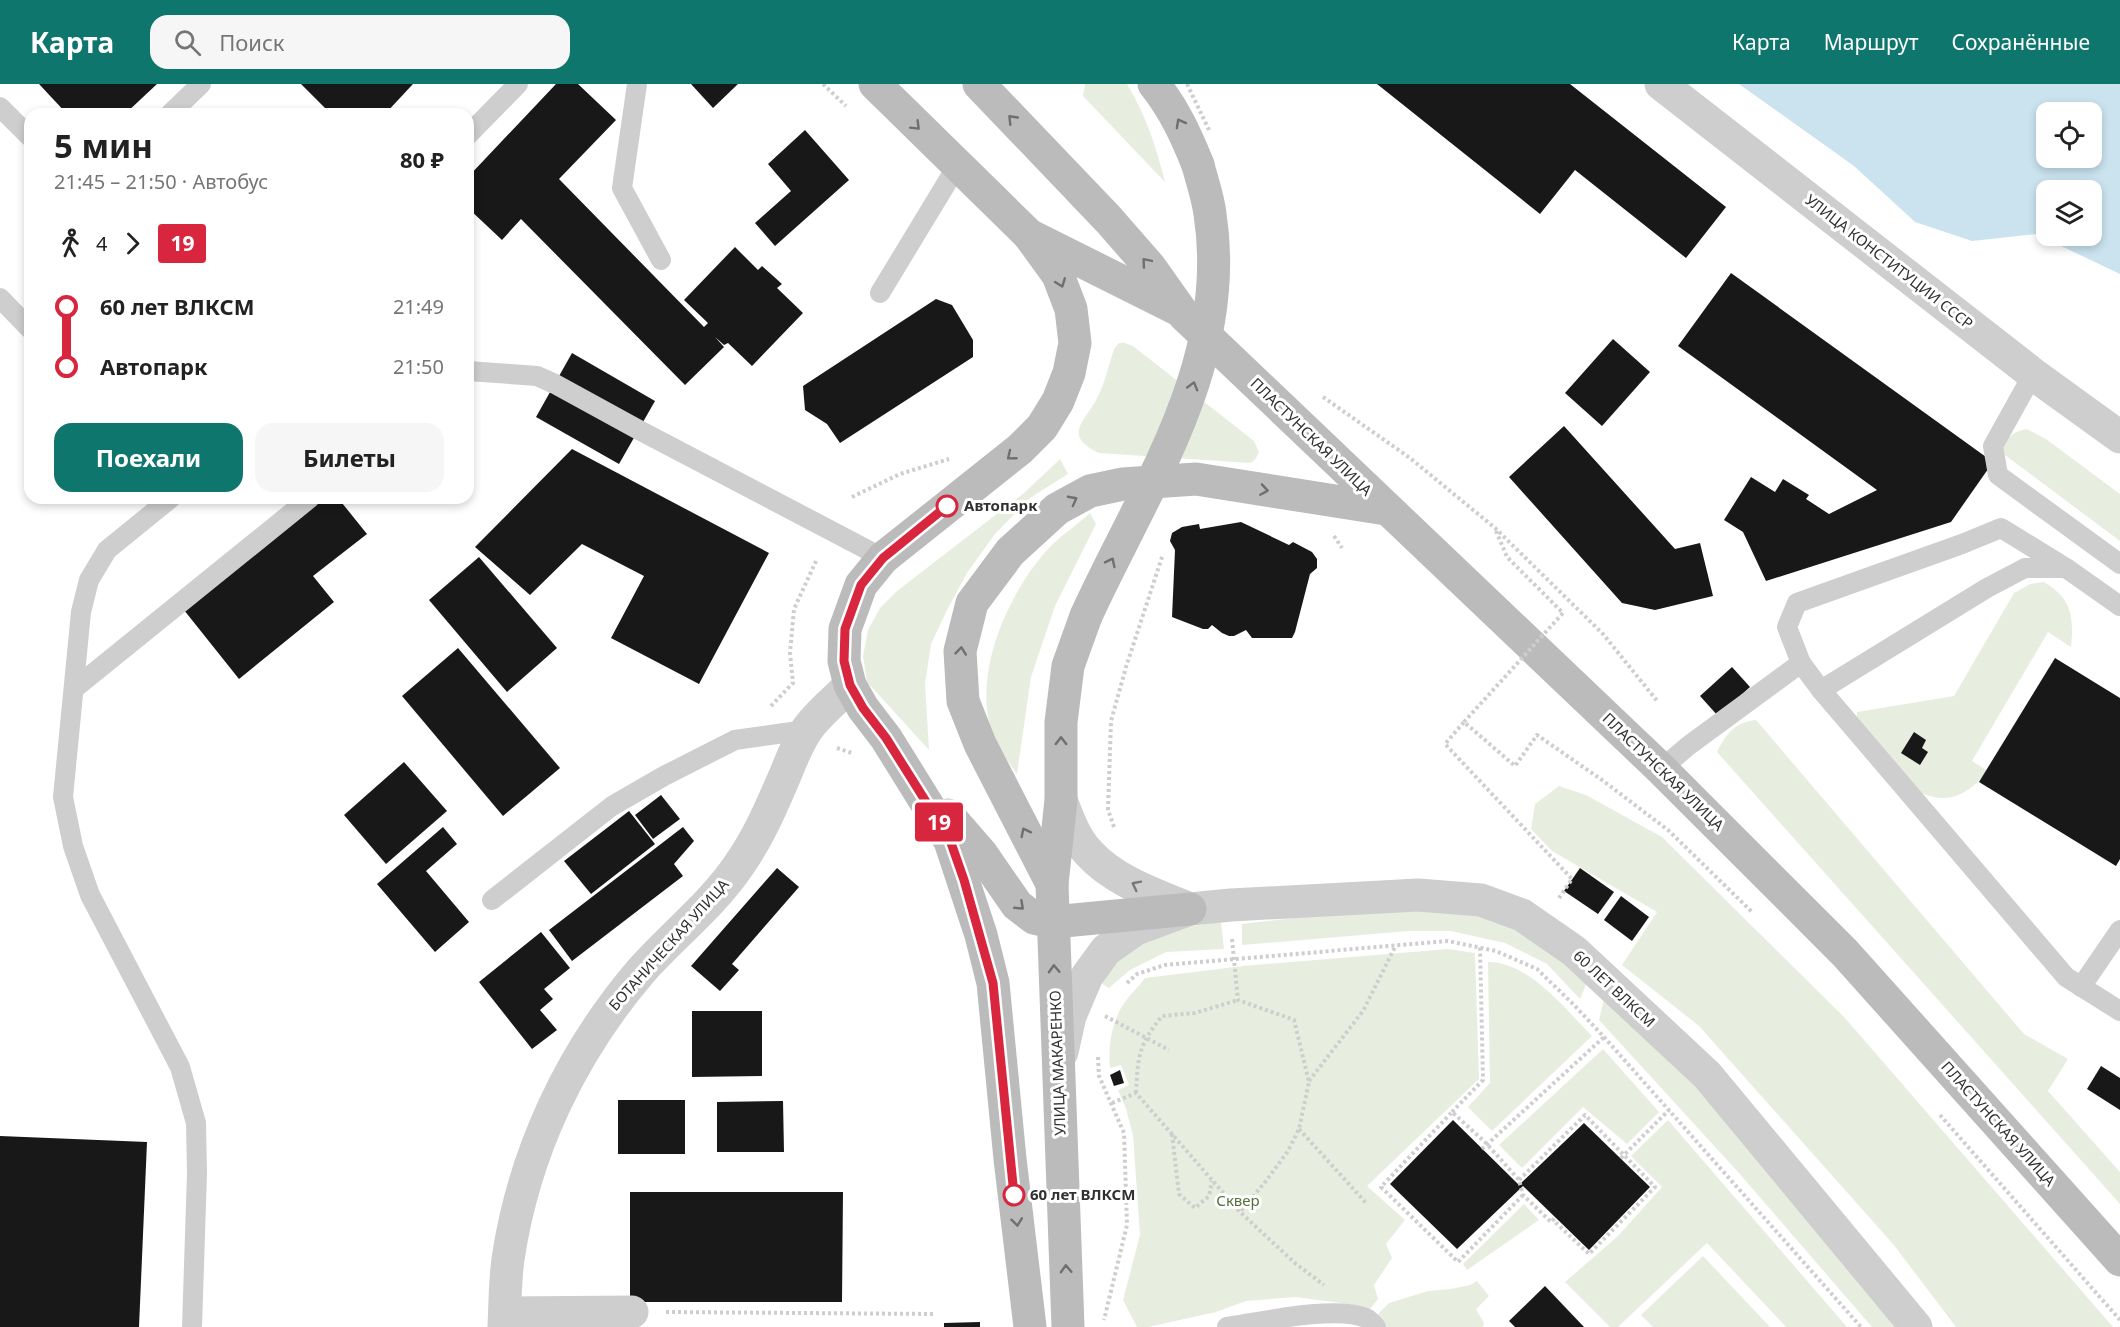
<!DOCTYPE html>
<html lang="ru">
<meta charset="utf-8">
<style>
body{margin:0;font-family:"Noto Sans",sans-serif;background:#f6f6f6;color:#222;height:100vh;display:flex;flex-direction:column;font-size:22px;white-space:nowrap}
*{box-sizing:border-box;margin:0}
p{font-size:20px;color:#767676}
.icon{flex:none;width:33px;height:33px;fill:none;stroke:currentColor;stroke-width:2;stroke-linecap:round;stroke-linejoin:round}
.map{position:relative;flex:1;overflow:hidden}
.panel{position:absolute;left:24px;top:24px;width:450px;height:396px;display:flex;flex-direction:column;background:#fff;border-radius:18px;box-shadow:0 3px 9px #0003}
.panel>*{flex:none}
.badge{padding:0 12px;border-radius:4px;font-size:21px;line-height:39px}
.tools{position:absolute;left:2036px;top:18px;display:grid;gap:12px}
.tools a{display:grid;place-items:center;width:66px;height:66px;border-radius:12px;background:#fff;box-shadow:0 3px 9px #0003;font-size:30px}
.map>.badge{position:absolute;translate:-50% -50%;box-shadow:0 0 0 3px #fff}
.legs{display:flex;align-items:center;gap:9px;height:66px;padding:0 30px;font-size:20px}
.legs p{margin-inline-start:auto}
.head{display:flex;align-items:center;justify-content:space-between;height:102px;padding:0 30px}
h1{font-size:33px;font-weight:700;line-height:45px}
.action{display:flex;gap:12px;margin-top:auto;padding:12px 30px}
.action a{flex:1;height:69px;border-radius:18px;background:#0f766e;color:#fff;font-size:24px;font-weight:700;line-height:69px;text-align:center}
.action a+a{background:#f6f6f6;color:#222}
ul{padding:0 30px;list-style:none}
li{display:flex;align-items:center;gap:21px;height:60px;font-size:22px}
li i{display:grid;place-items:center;width:9px;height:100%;margin:0 8px;background:currentColor}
li i::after{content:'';width:15px;height:15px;margin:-8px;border:4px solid;border-radius:50%;background:#fff}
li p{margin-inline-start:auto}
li:first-child i{background:linear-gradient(#0000 50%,currentColor 0)}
li:last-child i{background:linear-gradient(currentColor 50%,#0000 0)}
header{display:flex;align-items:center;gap:36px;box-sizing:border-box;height:84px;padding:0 30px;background:#0f766e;color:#fff}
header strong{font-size:28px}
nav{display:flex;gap:33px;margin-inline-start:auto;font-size:21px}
.search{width:420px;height:54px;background:#f6f6f6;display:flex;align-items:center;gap:15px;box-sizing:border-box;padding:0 21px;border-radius:18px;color:#767676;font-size:22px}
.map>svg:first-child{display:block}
.green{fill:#e8eedf}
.water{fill:#cae3ef;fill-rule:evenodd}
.building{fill:#181818}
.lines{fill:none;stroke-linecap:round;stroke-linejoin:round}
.path{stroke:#cecece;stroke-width:4;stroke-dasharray:3 3;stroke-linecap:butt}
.lane{stroke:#cecece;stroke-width:20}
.street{stroke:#cecece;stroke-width:33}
.secondary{stroke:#bbb;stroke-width:33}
.path-bridge{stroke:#cecece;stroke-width:4;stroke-dasharray:3 3;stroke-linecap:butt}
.secondary-bridge{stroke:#bbb;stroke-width:33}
.oneway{stroke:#6f6f6f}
.oneway2{stroke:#787878}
.line-1-casing{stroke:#fff;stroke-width:14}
.line-1{stroke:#d7263d;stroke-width:9}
.stop-1-dot{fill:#fff;stroke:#d7263d;stroke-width:3}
.labels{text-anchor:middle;stroke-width:6;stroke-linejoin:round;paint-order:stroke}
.street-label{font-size:15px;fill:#313131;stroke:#fff}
.stop-label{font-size:15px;font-weight:bold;fill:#313131;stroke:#fff;text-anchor:start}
.park-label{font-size:15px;fill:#57703b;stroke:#fff}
</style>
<header>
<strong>Карта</strong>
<div class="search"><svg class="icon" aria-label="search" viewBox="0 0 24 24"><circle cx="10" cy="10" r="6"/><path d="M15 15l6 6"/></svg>Поиск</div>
<nav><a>Карта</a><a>Маршрут</a><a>Сохранённые</a></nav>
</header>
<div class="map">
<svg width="2120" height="1243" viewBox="0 0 2120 1243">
<rect width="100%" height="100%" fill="#fff"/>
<g class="green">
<path d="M1085,0H1127C1146,31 1156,63 1165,98L1083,12Z"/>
<path d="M1119,259H1125L1133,262L1254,357L1259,368L1255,376L1250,379L1099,369C1059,350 1089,335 1099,310C1106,295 1109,280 1114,265Z"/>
<path d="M2027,345L2046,355L2120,410V457L1998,366C2006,355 2013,347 2027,345Z"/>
<polygon points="1060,375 1068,390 1030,414 995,450 967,489 947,526 931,560 925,600 929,666 867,598 863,572 868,546 880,524 897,507 1024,409"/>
<path d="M1090,429L1096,440L1055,522L1031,593L1017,690C1008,678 999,665 993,651C971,591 1008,509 1048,465C1060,452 1077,441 1090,429Z"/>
<path d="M2044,498C2072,515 2074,532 2071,563L2048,548L1972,677L1988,687C1968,710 1950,722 1919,708L1857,636V628L1954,612L2014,509L2030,500Z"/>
<path d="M1756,636L2024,950L2068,975L2048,1007L2120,1088V1120L1717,668C1726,650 1735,638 1756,636Z"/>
<polygon points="1559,702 1586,711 1662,753 1845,934 2113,1243 1956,1243 1893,1160 1699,942 1622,881 1657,828 1552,767 1531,745 1535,720"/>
<polygon points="1371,825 1446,825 1511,837 1588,896 1580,915 1547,880 1505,859 1451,847 1409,847 1242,861 1242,840"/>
<polygon points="1221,838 1224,865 1166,868 1130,886 1109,904 1096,896 1141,858 1183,843"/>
<path d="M1448,865L1475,869L1479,995L1367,1102L1405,1136L1386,1160L1392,1174L1374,1201L1378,1215L1370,1225L1349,1220L1295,1213L1246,1217L1216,1228L1148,1243H1137L1123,1216L1140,1151L1133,1051L1126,1025L1118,1006L1129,1001L1121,981L1110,984C1108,966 1111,944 1119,928C1124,916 1137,905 1145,894L1243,882Z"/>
<path d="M1488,878C1528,877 1566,926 1592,952L1492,1047L1468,1023L1490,999Z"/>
<polygon points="1605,911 1698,993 1911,1243 1872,1243 1738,1088 1599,936"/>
<polygon points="1603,965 1659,1028 1627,1060 1583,1023 1522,1084 1499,1061"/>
<polygon points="1668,1036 1847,1243 1786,1243 1707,1159 1618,1243 1610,1243 1565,1198 1618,1152 1662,1103 1631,1072"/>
<polygon points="1524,1120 1539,1136 1467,1186 1463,1180"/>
<polygon points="1703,1172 1770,1243 1653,1243 1641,1231"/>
<polygon points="1477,1197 1489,1212 1476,1225 1484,1239 1483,1243 1385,1243 1376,1232 1389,1219 1428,1207 1451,1205 1470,1201"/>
</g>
<path class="water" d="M1739,0H2120V190L2036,150L1972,157L1915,138L1854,82ZM2046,28H2091V74H2046ZM2046,106H2091V152H2046Z"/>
<g class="building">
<polygon points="39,0 157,0 125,30 67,30"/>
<polygon points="301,0 413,0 385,30 331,30"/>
<polygon points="556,0 578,0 616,36 559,95 704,243 708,239 684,216 735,163 758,186 762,182 782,200 777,204 803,229 752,282 728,259 724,261 715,253 724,263 685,301 521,135 502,156 468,124 468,93"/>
<polygon points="691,0 738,0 713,24"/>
<polygon points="1377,0 1570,0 1726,123 1686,174 1575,86 1540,130"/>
<polygon points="805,46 849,96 775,162 755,139 791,107 768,80"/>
<polygon points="1731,189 1993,378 1951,438 1766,497 1743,448 1724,436 1751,393 1775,408 1783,395 1809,411 1806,415 1829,430 1877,406 1678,262"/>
<polygon points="936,215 952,221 973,256 973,273 840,359 827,340 805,326 803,302"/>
<polygon points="1613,255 1650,288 1602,342 1565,309"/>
<polygon points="572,269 655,317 619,380 536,333"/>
<polygon points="1564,342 1675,465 1700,459 1713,512 1655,526 1622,519 1509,393"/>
<polygon points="572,365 769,469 699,600 611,554 644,492 582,460 530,511 475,463"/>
<polygon points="302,414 338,414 367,450 313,492 334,518 239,595 176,516"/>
<polygon points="1241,438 1289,461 1293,458 1312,468 1317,475 1317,484 1310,490 1295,548 1292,554 1252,554 1246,546 1234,552 1229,552 1222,549 1212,541 1208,545 1203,545 1172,533 1175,466 1170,457 1172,449 1182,443 1199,440 1200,445"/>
<polygon points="479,473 557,564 507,608 429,516"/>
<polygon points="458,564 560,684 503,732 402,612"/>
<polygon points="2055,574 2120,614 2120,775 2116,782 1979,698"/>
<polygon points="1732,583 1750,603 1718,632 1700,612"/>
<polygon points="1914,648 1926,656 1922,664 1928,668 1920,681 1901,669"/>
<polygon points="404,678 447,727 386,780 344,731"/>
<polygon points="661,711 680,735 653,755 635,731"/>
<polygon points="629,727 655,760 591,810 564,777"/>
<polygon points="443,743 457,760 426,787 469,838 435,868 377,800"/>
<polygon points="683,743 694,757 674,780 683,792 572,877 549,846"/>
<polygon points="777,784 799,803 732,880 739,886 720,907 691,882"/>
<polygon points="1580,784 1614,808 1598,830 1564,807"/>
<polygon points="1621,812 1649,833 1632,857 1604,836"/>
<polygon points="541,848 570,884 544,905 553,915 540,926 557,946 532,965 479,898"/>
<polygon points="692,927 762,927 762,992 692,993"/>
<polygon points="2101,982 2120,994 2120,1026 2087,1005"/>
<polygon points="1120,986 1124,999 1114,1002 1110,991"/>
<rect x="618" y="1016" width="67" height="54"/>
<polygon points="783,1017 784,1068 717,1068 717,1018"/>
<polygon points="1453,1036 1519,1101 1584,1039 1650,1103 1589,1166 1523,1102 1457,1165 1390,1100"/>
<polygon points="0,1052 147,1058 139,1243 0,1243"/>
<polygon points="630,1108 843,1108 842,1218 630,1218"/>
<polygon points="1545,1202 1584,1243 1515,1243 1509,1237"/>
<polygon points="980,1238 980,1243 944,1243 944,1239"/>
</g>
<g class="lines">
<g class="path">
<polyline points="823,0 846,22"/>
<polyline points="1323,313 1410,374 1495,444 1603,550 1658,618"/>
<polyline points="852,413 900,390 949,375"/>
<polyline points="1496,447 1507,473 1563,529"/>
<polyline points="1334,452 1342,464"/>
<polyline points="771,622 793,599 790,569 794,525 817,475"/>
<polyline points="837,664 852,669"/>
<polyline points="1114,743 1108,726 1111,637 1126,583 1163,470"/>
<polyline points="1559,814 1572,795 1445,660 1464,638 1515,682 1537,651 1602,696 1668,746 1752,828"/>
<polyline points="1232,855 1238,916 1294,936 1309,998 1299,1045 1288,1067 1266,1097 1240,1128"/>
<polyline points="1127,899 1137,890 1165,881 1448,857 1496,867 1537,885 1574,921 1604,953 1861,1243"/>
<polyline points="1105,932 1169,966"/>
<polyline points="1098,973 1099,992 1124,1049 1127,1141 1104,1236"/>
<polyline points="1309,997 1363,927 1396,861"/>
<path d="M1136,1009C1138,972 1138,962 1162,932L1195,929L1238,916"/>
<polyline points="1112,1019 1136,1009 1240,1128 1296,1180 1324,1201"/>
<polyline points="1452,1028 1483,996 1480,863"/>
<polyline points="1940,1031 2120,1236"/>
<polyline points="1299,1045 1367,1120"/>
<polyline points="1172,1050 1179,1110 1195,1124 1209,1112 1212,1097"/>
<polyline points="1482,1065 1604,953"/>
<polyline points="1621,1074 1669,1026"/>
<polyline points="1519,1096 1585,1031 1655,1103 1589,1170 1553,1136"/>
<polyline points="1523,1111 1458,1178 1381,1103 1452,1028 1487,1060 1519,1096 1523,1111 1551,1138 1556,1133"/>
<polyline points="666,1228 935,1230"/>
</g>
<g class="lane">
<polyline points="637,0 622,104 661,176"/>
<polyline points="0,23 30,53"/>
<polyline points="170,30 201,0"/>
<polyline points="468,51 518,0"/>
<polyline points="880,209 957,82"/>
<polyline points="0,214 30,245"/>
<polyline points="468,287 537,292 555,300 639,346 883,474"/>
<polyline points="2033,290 1993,362 1998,391 2120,480"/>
<polyline points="171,414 107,466 89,496 81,528 63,713 73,762 90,811 180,983 196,1039 197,1089 192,1243"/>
<polyline points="1801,579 1787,543 1797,519 1962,460 2001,444 2066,484 2120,522"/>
<polyline points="75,604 310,414"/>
<polyline points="1821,606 1987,504 2025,484 2066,484"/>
<polyline points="1661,685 1688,662 1801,579 1821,606 2066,893 2120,927"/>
<polyline points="492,816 612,722 664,692 735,656 806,646"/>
<polyline points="2081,903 2120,846"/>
<path d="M1227,1243C1260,1238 1337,1221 1366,1234C1369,1235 1373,1240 1376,1243"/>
</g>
<g class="street">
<polyline points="1661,0 2033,290 2120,353"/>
<path d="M1061,716C1068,734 1075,755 1089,769C1114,797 1156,811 1190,825"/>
<polyline points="1062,968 1070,932 1087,892 1106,866 1136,845 1190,825 1231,821 1418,811 1481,816 1522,831 1574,867 1707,991 1916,1243"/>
<polyline points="505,1229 632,1228"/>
<path d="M504,1243C505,1221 505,1197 508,1175C524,1068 571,969 641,887C673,851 712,821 739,781C758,754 770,726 783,696C790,680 796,662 806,647C817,630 836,616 850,601"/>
</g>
<g class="secondary">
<polyline points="875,0 1029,151 1177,225"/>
<polyline points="979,0 1109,136 1150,183 1184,231 1661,685 1845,869 2120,1176"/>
<path d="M1154,0C1174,25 1186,51 1198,81"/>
<polyline points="1029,151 1058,191 1071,225 1075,259 1069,289 1058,317 1042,343 1020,365 883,474 861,501 845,545 844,577 850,601 863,624 886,654 950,757 981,851 993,899 1010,1075 1030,1243"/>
<polyline points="948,731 981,769 1017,821 1034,834 1053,838 1190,825"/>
<polyline points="1052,800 980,660 963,617 960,567 972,519 1010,468 1057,425 1090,407 1123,400 1196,395 1386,425"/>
<polyline points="1068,1243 1052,800 1061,716 1061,638 1068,582 1086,532"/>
</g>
<g class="path-bridge">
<polyline points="1187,0 1210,48"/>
<polyline points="1464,638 1563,529"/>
</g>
<path class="secondary-bridge" d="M1086,532C1145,403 1233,279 1210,130C1208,113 1202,97 1198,81"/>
</g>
<defs><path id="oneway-chevron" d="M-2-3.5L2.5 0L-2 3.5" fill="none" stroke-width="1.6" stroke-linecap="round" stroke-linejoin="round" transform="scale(1.5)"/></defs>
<g class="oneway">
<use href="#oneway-chevron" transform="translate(1012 35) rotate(-134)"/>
<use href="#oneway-chevron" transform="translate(1180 39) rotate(-119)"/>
<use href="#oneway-chevron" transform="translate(916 42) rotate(45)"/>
<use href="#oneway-chevron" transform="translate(1146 178) rotate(-130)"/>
<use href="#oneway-chevron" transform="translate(1061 199) rotate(69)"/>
<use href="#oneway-chevron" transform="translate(1193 302) rotate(-74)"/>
<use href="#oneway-chevron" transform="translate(1011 372) rotate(141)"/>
<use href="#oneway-chevron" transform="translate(1264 406) rotate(9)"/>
<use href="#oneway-chevron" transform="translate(1073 416) rotate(-28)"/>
<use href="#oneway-chevron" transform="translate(1111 478) rotate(-64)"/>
<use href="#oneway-chevron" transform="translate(961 567) rotate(-84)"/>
<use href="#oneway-chevron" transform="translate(1061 657) rotate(-90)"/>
<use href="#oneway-chevron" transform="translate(1025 748) rotate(-117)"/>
<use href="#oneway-chevron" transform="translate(1020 822) rotate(43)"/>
<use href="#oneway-chevron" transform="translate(1054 885) rotate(-92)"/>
<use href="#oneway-chevron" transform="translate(1017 1138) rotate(83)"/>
<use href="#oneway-chevron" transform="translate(1066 1185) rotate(-92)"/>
</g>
<use class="oneway2" href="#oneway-chevron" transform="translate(1136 801) rotate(-153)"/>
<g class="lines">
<defs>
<polyline id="line-1" points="947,422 883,474 861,501 845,545 844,577 850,601 863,624 886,654 950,756 964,796 993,899 1014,1111"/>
</defs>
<use href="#line-1" class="line-1-casing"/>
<use href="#line-1" class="line-1"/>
</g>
<g class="stop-1-dot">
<circle cx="947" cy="422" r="10"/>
<circle cx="1014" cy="1111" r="10"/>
</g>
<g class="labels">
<g class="street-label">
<text transform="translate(1889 178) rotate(38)" y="5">УЛИЦА КОНСТИТУЦИИ СССР</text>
<text transform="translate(1311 353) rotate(44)" y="5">ПЛАСТУНСКАЯ УЛИЦА</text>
<text transform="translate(1663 688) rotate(44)" y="5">ПЛАСТУНСКАЯ УЛИЦА</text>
<text transform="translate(669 861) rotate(-48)" y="5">БОТАНИЧЕСКАЯ УЛИЦА</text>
<text transform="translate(1614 905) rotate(43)" y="5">60 ЛЕТ ВЛКСМ</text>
<text transform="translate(1058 979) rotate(-92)" y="5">УЛИЦА МАКАРЕНКО</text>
<text transform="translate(1998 1040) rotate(48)" y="5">ПЛАСТУНСКАЯ УЛИЦА</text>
</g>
<g class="stop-label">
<text x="964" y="427">Автопарк</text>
<text x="1030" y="1116">60 лет ВЛКСМ</text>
</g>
<g class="park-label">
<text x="1238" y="1122">Сквер</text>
</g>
</g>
</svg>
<div class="tools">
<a><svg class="icon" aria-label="locate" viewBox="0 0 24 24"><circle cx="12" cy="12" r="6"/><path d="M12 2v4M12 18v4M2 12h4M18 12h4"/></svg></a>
<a><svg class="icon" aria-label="layers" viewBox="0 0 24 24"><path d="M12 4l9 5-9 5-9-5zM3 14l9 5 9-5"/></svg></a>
</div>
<b class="badge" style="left:939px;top:738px;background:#d7263d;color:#fff">19</b>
<section class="panel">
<div class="head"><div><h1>5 мин</h1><p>21:45 – 21:50 · Автобус</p></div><b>80 ₽</b></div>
<div class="legs"><svg class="icon" aria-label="walk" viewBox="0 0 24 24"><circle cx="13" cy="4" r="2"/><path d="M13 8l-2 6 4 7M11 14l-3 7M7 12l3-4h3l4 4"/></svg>4<svg class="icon" aria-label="forward" viewBox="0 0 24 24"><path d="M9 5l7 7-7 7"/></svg><b class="badge" style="background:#d7263d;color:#fff">19</b></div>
<ul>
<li><i style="color:#d7263d"></i><b>60 лет ВЛКСМ</b><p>21:49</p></li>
<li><i style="color:#d7263d"></i><b>Автопарк</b><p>21:50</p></li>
</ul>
<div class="action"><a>Поехали</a><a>Билеты</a></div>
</section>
</div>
